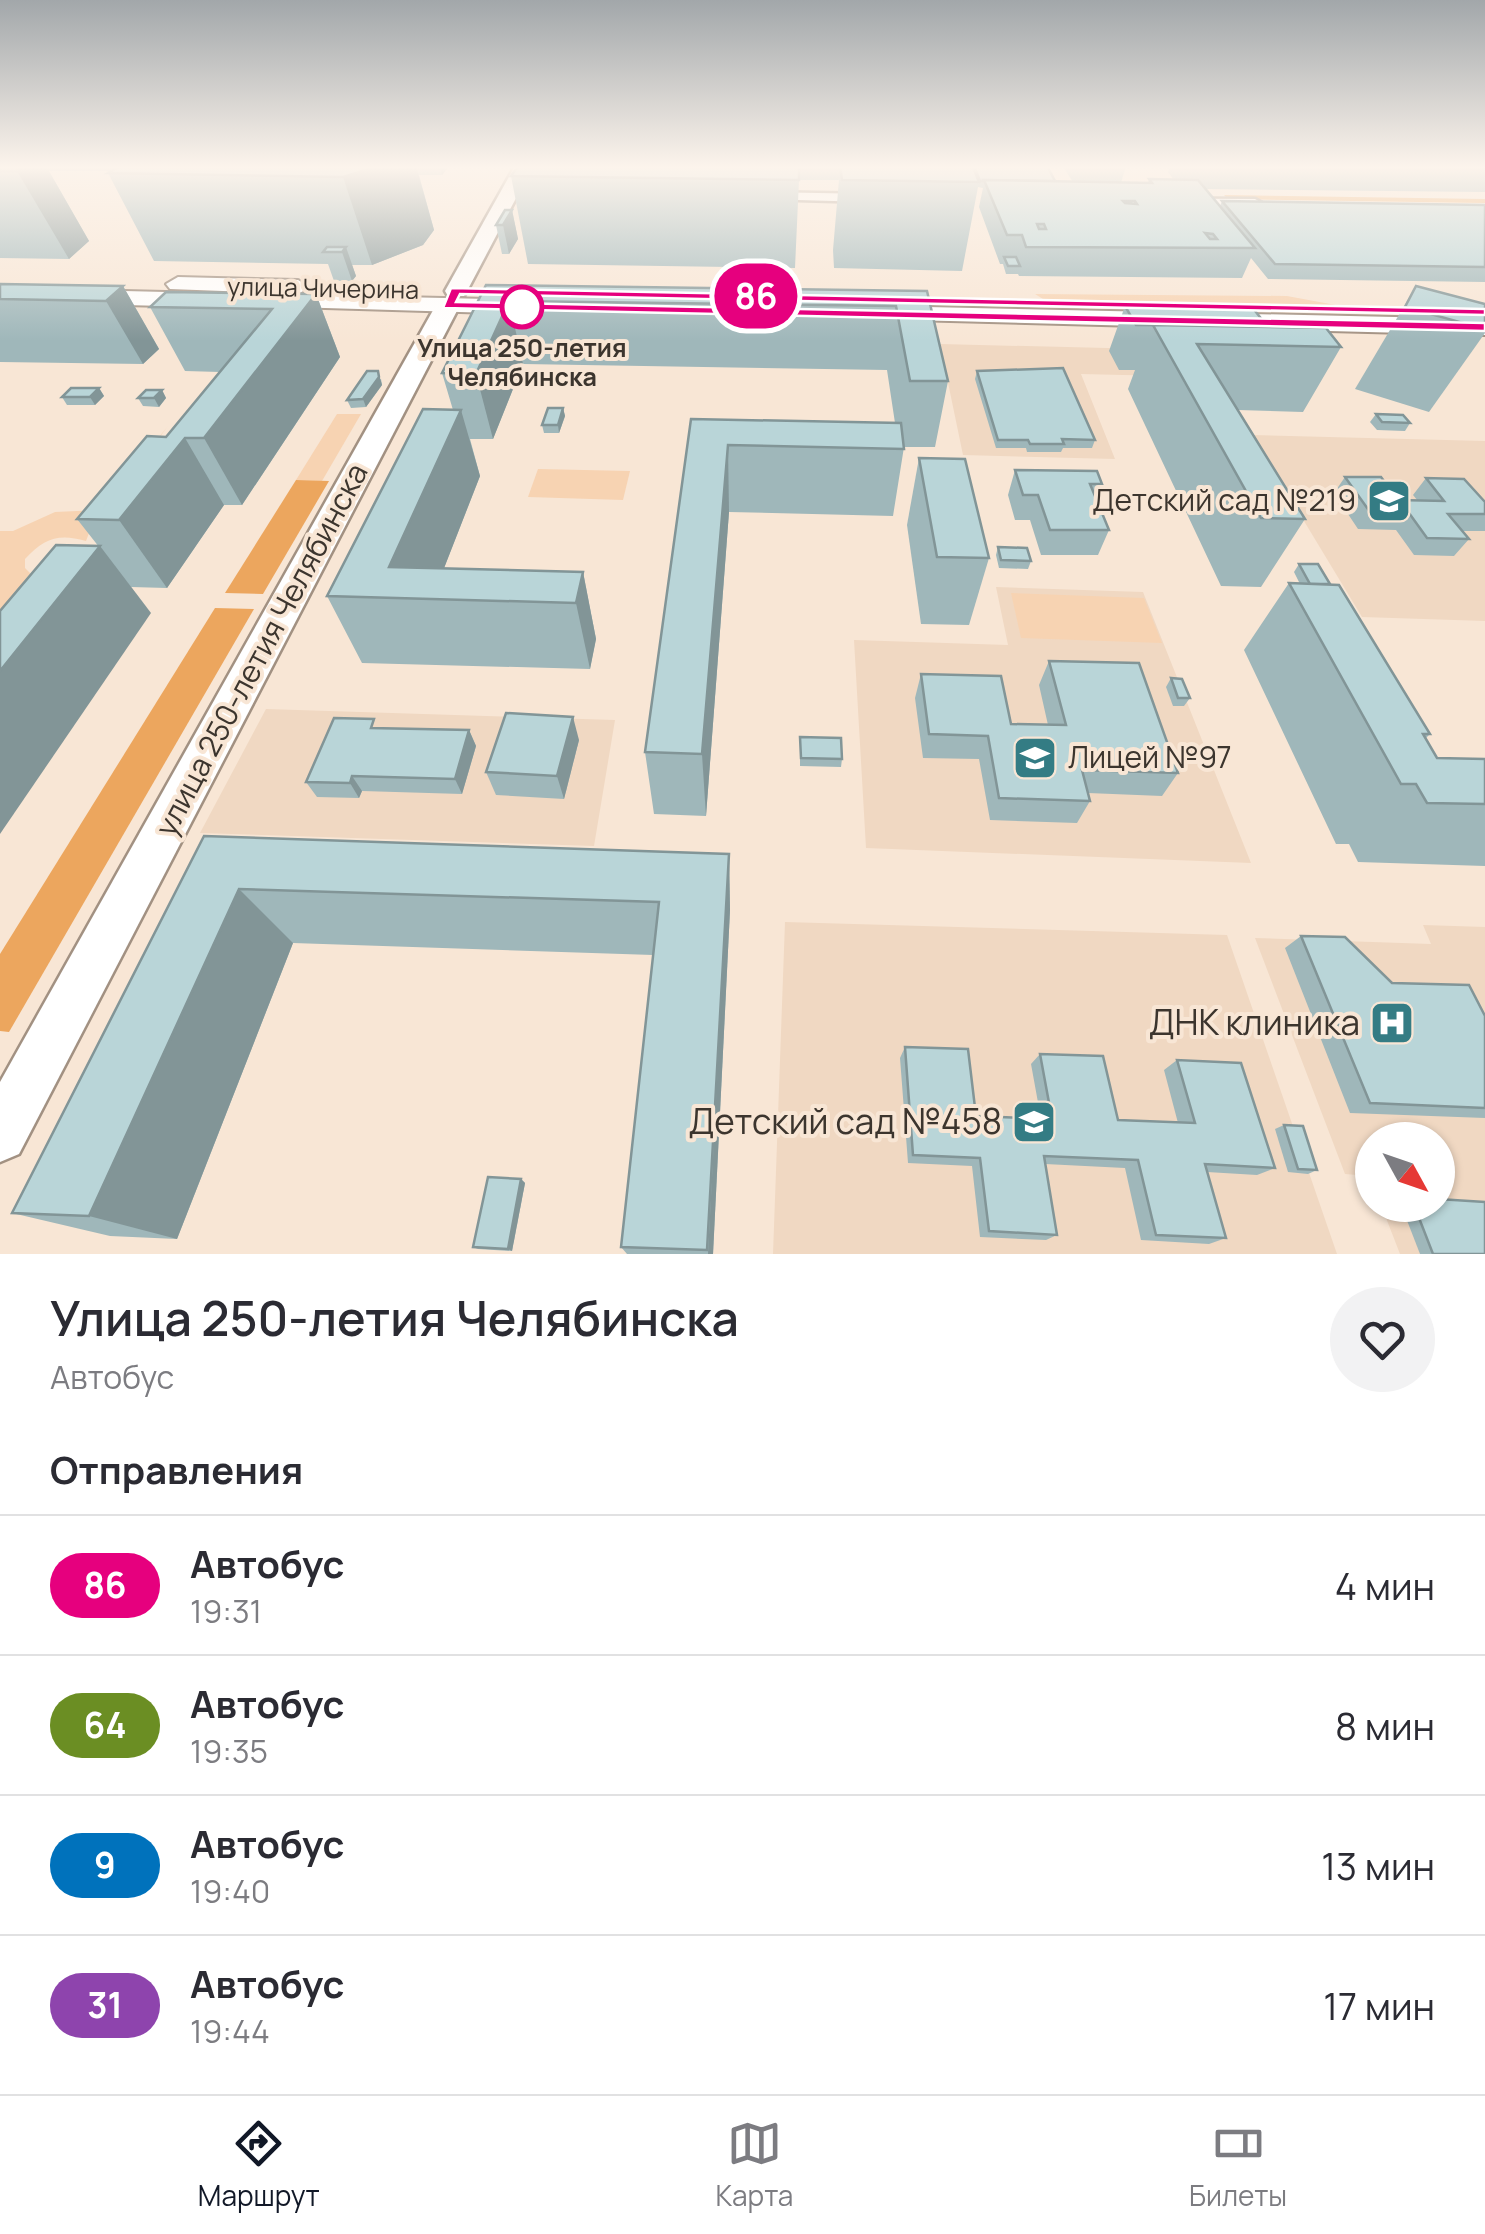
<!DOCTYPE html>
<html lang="ru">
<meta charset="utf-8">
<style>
body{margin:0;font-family:Manrope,sans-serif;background:#f2f2f3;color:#2b2b33;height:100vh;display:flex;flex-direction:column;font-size:38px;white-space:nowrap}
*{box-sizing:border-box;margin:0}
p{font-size:32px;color:#7c7c81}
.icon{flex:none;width:55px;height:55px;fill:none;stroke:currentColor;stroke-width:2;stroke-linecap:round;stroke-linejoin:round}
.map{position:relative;height:1254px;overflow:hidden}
.drawer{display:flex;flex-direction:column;background:#fff;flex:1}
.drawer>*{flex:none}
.badge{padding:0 20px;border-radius:32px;font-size:35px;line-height:65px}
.needle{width:65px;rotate:130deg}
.buttons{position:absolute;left:1355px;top:1122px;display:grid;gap:20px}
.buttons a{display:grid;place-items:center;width:100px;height:100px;border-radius:50%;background:#fff;box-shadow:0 2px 8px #0004;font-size:50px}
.map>.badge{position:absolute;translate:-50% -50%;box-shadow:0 0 0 5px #fff}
h2{padding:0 50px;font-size:38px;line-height:90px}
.round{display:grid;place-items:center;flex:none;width:105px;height:105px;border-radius:52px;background:#f2f2f3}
.summary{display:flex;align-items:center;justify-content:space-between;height:170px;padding:0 50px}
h1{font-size:48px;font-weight:600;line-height:75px}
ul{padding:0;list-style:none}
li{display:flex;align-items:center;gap:30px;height:140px;padding:0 50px;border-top:2px solid #e1e1e2}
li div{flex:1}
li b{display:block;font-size:38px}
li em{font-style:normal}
li .badge{min-width:110px;font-weight:700;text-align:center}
.menu{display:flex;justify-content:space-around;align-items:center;height:140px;border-top:2px solid #e1e1e2;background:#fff;font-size:28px;color:#7c7c81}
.menu a{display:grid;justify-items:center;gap:5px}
.menu .selected{color:#111827}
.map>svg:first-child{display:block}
.built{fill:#f0d8c2}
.green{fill:#f7d3b2}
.forest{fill:#eca65e}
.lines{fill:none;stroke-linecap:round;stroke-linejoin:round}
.street-casing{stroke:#a29182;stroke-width:5}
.secondary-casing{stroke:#a29182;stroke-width:5}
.primary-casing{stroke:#a29182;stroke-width:4}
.street{fill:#fff;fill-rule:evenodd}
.secondary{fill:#fff;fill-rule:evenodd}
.primary{fill:#fff;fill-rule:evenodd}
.wall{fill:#9fb7ba;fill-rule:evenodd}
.shaded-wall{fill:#829597}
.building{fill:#b9d5d8;stroke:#829597;stroke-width:2.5;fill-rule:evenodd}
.line{fill:#e6007e;stroke:#fff;stroke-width:2.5}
.stop-dot{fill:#fff;stroke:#e6007e;stroke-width:5}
.labels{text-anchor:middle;stroke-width:8;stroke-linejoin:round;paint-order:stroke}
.far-street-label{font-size:25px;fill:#3c352e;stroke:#f8e6d5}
.far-stop-label{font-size:25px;font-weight:bold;fill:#3c352e;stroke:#f8e6d5}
.poi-label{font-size:30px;fill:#3c352e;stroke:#f8e6d5;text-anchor:end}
.street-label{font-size:30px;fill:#3c352e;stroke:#f8e6d5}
.near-poi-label{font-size:35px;fill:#3c352e;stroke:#f8e6d5;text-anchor:end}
</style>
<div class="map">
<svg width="1485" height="1254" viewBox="0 0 1485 1254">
<rect width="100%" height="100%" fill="#f8e6d5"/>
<g class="built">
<polygon points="940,344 1270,352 1289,379 1081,374 1115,459 963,455"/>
<polygon points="1252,435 1485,441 1485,621 1362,617"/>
<polygon points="996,587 1143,592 1251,863 866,848 854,640 1008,645"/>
<polygon points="266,709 615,720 594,846 200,833"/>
<polygon points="785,922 1227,935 1337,1254 773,1254"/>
<polygon points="1423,925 1485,927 1485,1254 1400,1254 1381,1205 1438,1205 1438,1140 1372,1140 1372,1184 1369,1176 1345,1174 1255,938 1431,944"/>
</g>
<g class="green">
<polygon points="1035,294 1287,296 1341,306 1043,299"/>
<polygon points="337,414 361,414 322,481 296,480"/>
<path d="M168,426C147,453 126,493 97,512L86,541C59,533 44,538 25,559V568L38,581L29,595L31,600L61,613L62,619L50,627L0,691V635L10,621H0V531H13L55,512L100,510Z"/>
<polygon points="538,469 630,471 623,500 528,497"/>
<polygon points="1011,593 1144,598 1162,643 1021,638"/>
</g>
<g class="forest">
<polygon points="1224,195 1485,199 1485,203 1228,199"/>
<polygon points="296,480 329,481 263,594 225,593"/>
<polygon points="215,608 254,609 9,1032 0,1031 0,954"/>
</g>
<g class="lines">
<defs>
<g id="street">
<polygon points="765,192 870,194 877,198 870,202 760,199 758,196"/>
<polygon points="1090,198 1255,199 1262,203 1255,207 1085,205 1083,202"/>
</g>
<g id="secondary">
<polygon points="515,166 533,166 467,291 464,296 448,296 445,291"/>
<polygon points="448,298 460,305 19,1154 0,1162 0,1082 436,305"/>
</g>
<g id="primary">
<polygon points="178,277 298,280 310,287 298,294 170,289 166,284"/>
<polygon points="0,288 207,293 219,300 207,307 0,302"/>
<polygon points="267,294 527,300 539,307 527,314 258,306 255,301"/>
<polygon points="882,306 1485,319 1485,335 873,319 869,314 873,309"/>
</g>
</defs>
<use href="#street" class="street-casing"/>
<use href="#secondary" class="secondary-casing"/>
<use href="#primary" class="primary-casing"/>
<use href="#street" class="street"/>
<use href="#secondary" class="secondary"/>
<use href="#primary" class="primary"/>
</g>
<g class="wall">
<polygon points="0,166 449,166 442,175 419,175 434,230 423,245 372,265 352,265 356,276 352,281 334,281 328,264 154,261 108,173 111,171 49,171 89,241 69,259 0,258"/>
<path d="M518,166H1047L1055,181L1073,182L1065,170L1067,166H1126L1121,183H1148L1149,179L1174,180L1168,172L1170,166H1485V192L1205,189L1220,206L1222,201L1485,205V282L1268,279L1251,258L1242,278L1019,276L1018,274H1006L1003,264H1000L979,207L983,188L978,187L962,271L834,268L833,250L839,180H799L795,268L528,264L511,176ZM1123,201H1135L1137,204L1125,203Z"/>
<polygon points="512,210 518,239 509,254 502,254 496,225"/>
<polygon points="0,284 123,286 159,349 143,364 0,362"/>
<polygon points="486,285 927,291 948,381 935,447 904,447 893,516 729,512 706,816 654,814 645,752 691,419 895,423 887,370 523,364 493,439 470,439 480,476 444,568 583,572 596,639 590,669 362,663 327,596 453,410 442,373"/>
<polygon points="1416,286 1485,304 1485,333 1429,412 1355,389"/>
<polygon points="316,294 340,357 242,505 224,505 167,588 131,587 151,613 77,519 166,437 220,372 185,371 150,307"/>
<polygon points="1125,306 1266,327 1341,347 1303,412 1238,410 1305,519 1261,587 1221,586 1128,389 1135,370 1119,370 1109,351"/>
<polygon points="977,371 1095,440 1092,448 1063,448 1061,452 1027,452 1026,448 996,448 975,379"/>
<polygon points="381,379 382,385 366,407 351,408 347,400"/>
<polygon points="99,388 104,396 95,405 67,405 62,397"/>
<polygon points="162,390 166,398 159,407 143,406 138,398"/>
<polygon points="563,408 565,416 559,433 544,433 542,425"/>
<polygon points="1376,414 1410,423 1405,431 1377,430 1370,422"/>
<polygon points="919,458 989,558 969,625 921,624 907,525"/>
<polygon points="1015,470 1102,484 1096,499 1109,530 1098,555 1041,555 1030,520 1015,520 1008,495"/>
<polygon points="1345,477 1398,500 1418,501 1413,495 1426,478 1485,502 1485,531 1462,531 1469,539 1454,556 1414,555 1396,530 1358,529 1334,493"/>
<polygon points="998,547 1031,561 1028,569 999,568 996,555"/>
<polygon points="1299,564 1330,584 1430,734 1426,738 1437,758 1485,759 1485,866 1358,862 1349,844 1336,844 1244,650 1289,583 1300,584 1294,572"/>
<polygon points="1049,661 1178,773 1162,796 1088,793 1090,801 1077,823 990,820 979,759 923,758 915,698 921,674 1011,724 1048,725 1039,685"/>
<polygon points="1171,678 1190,698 1184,706 1173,706 1166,687"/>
<polygon points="379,728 469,730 476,746 462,794 362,791 359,798 317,797 306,782"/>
<polygon points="800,737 842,759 841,767 800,766"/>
<polygon points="579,740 564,799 496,795 486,772"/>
<polygon points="204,836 729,854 730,910 713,1254 627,1254 621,1247 653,955 293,943 177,1239 110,1236 12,1213"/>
<polygon points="1301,936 1392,983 1485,1016 1485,1118 1350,1113 1285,948"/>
<polygon points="905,1047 976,1116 1041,1119 1031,1064 1040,1054 1118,1120 1178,1123 1164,1070 1177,1060 1275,1168 1257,1175 1207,1172 1226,1238 1209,1244 1141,1240 1125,1168 1045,1164 1057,1235 1046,1240 980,1237 972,1166 908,1163 900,1058"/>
<polygon points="1284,1125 1317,1170 1308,1174 1288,1172 1275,1129"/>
<polygon points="521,1179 525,1183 512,1251 478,1249 473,1247"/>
<polygon points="1401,1205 1438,1205 1485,1254 1420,1254"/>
</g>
<g class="shaded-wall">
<polygon points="25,166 46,166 89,241 69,259 17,171"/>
<polygon points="379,166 416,166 434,230 423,245 372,265 343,177"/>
<polygon points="440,166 449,166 442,175"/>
<polygon points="512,210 518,239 509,254 503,225"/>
<polygon points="346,247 356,276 352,281 342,252"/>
<polygon points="123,286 159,349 143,364 106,301"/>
<polygon points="316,294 340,357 242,505 204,438"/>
<polygon points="509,301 523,364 493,439 476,374"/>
<polygon points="378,371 382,385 366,407 363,399"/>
<polygon points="99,388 104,396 95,405 90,397"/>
<polygon points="162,390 166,398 159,407 154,398"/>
<polygon points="563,408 565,416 559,433 558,425"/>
<polygon points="461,410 480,476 432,599 389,567"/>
<polygon points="185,438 224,505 167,588 119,520"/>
<polygon points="728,445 729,512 706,816 702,754"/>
<polygon points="100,546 151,613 0,834 0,671"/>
<polygon points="583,572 596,639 590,669 576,603"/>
<polygon points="573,717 579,740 564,799 557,776"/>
<polygon points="469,730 476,746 462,794 455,779"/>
<polygon points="352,776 362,791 359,798 350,783"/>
<polygon points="729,854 730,910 713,1254 708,1254"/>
<polygon points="239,889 293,943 177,1239 89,1216"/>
<polygon points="521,1179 525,1183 512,1251 508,1249"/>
</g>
<g class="building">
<polygon points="0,166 25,166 17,171 0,171"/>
<polygon points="120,166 379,166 343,177 108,173"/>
<polygon points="518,166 799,166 799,180 511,176"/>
<polygon points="840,166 967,166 973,167 979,182 842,180"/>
<polygon points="974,166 1047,166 1055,181 984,180 985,181 980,181"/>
<path d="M1149,179L1198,180L1255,248L1026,247L1022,235H1007L984,180L1152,183ZM1123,201H1135L1137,204L1125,203ZM1037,224H1044L1046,229H1039ZM1205,233L1213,234L1217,239H1210Z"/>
<polygon points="1222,201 1485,205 1485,267 1275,264"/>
<polygon points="505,210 512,210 503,225 496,225"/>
<polygon points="327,247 346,247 342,252 323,252"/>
<polygon points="1004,257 1016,257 1020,266 1008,266"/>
<polygon points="0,284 123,286 106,301 0,299"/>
<polygon points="486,285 927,291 948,381 910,381 896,306 509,301 476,374 442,373"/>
<polygon points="1416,286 1485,304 1485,329 1405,307"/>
<polygon points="166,292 316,294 204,438 185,438 119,520 77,519 147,436 166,437 272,309 150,307"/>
<polygon points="1125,306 1252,307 1267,326 1136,325"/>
<polygon points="1153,325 1326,328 1341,347 1197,344 1305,519 1261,518"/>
<polygon points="1063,368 1095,440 1062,439 1064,444 1030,444 1028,440 998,440 977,371"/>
<polygon points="367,371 378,371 379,377 363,399 347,400"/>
<polygon points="71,388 99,388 90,397 62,397"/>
<polygon points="146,390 162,390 154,398 138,398"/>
<polygon points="548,408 563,408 558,425 542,425"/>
<polygon points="423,409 461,410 389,567 583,572 576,603 327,596"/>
<polygon points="1376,414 1403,415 1410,423 1382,422"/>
<polygon points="691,419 901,423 904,449 728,445 702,754 645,752"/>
<polygon points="919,458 965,459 989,558 937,557"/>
<polygon points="1015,470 1097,471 1102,484 1090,484 1109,530 1050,530 1038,495 1023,495"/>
<polygon points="1345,477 1381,477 1398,500 1444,501 1426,478 1464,479 1485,502 1485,514 1448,514 1469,539 1427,538 1409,513 1370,512"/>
<polygon points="56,545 100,546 0,671 0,611"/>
<polygon points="998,547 1027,548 1031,561 1001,560"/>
<polygon points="1299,564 1318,564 1330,584 1310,584"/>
<polygon points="1289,583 1339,585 1430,734 1423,734 1437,758 1485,759 1485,804 1427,803 1416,784 1401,784"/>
<polygon points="1049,661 1139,663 1178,773 1082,770 1090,801 999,798 988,736 929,734 921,674 1001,676 1011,724 1066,725"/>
<polygon points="1171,678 1182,679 1190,698 1178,698"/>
<polygon points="506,713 573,717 557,776 486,772"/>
<polygon points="334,718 374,719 371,728 469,730 455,779 352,776 350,783 306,782"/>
<polygon points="800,737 841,738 842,759 801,758"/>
<polygon points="204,836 729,854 707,1250 621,1247 659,902 239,889 89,1216 12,1213"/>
<polygon points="1301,936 1345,937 1392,983 1469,985 1485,1016 1485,1108 1370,1103"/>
<polygon points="905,1047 968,1049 976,1116 1052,1119 1040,1054 1103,1056 1118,1120 1195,1123 1177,1060 1241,1063 1275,1168 1205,1164 1226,1238 1156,1235 1138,1160 1044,1156 1057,1235 989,1231 980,1158 913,1155"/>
<polygon points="1284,1125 1303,1126 1317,1170 1298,1169"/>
<polygon points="488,1177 521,1179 508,1249 473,1247"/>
<polygon points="1438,1199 1485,1202 1485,1254 1433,1254 1414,1205 1438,1205"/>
</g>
<linearGradient id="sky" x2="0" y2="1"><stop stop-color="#a2a7aa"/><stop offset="0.49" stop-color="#fcf4ec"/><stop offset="1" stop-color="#fcf4ec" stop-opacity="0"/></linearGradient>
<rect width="1485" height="341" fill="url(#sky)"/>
<polygon class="line" points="451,288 1485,309 1485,315 460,294 456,302 1485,323 1485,331 443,308"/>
<defs>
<symbol id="school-square" viewBox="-11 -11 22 22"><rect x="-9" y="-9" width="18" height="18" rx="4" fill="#347c84" stroke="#f8e6d5"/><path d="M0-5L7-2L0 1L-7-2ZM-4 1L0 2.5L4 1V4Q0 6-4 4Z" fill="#fff"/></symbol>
<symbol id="hospital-square" viewBox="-11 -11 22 22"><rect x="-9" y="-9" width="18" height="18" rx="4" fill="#347c84" stroke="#f8e6d5"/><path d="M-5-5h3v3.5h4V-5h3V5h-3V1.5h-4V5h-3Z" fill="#fff"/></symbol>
</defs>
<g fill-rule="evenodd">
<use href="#school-square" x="1364" y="476" width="50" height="50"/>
<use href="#school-square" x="1010" y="733" width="50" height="50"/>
<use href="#hospital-square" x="1367" y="998" width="50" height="50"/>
<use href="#school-square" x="1009" y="1097" width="50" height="50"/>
</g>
<circle class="stop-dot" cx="522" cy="307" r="20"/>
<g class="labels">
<g class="far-street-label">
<text transform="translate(323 288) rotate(1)" y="9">улица Чичерина</text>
</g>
<g class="far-stop-label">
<text x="522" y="357">Улица 250-летия<tspan x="522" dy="29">Челябинска</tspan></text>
</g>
<g class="poi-label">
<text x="1356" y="511">Детский сад №219</text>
<text x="1068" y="768" text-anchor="start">Лицей №97</text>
</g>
<g class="street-label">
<text transform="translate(262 650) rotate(-62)" y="10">улица 250-летия Челябинска</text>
</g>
<g class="near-poi-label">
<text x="1360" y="1035">ДНК клиника</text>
<text x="1002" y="1134">Детский сад №458</text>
</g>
</g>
</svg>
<div class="buttons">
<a><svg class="needle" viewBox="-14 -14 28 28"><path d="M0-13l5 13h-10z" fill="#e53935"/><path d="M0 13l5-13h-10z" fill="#7c7c81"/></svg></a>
</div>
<b class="badge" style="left:756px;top:296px;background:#e6007e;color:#fff">86</b>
</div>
<section class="drawer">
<div class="summary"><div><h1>Улица 250-летия Челябинска</h1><p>Автобус</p></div><a class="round"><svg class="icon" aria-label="heart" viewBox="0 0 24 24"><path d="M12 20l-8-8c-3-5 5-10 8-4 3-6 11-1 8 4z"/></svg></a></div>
<h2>Отправления</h2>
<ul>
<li><span class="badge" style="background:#e6007e;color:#fff">86</span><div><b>Автобус</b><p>19:31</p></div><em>4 мин</em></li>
<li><span class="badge" style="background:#6b8e23;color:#fff">64</span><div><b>Автобус</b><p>19:35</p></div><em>8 мин</em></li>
<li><span class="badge" style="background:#0072bc;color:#fff">9</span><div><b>Автобус</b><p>19:40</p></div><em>13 мин</em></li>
<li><span class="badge" style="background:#8e44ad;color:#fff">31</span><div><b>Автобус</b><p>19:44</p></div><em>17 мин</em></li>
</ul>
</section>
<nav class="menu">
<a class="selected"><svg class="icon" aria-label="directions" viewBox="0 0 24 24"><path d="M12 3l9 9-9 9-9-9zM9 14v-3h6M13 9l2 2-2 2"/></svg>Маршрут</a>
<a><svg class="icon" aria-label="map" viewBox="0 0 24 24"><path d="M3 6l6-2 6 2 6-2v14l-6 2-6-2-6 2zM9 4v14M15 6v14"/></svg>Карта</a>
<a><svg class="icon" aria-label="tickets" viewBox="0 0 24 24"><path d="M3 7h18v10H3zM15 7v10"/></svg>Билеты</a>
</nav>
